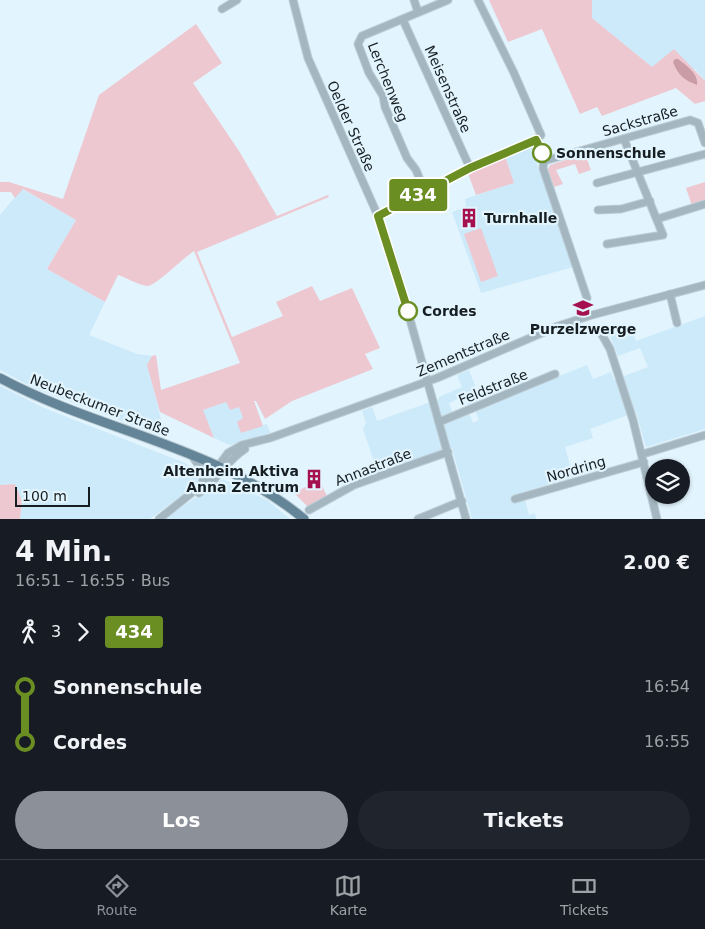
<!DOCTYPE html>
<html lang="de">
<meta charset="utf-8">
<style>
body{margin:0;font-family:"DejaVu Sans",sans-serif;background:#20242c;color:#f1f3f6;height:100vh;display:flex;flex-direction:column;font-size:19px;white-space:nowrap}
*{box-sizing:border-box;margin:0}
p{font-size:16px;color:#9ea1a6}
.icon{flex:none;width:28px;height:28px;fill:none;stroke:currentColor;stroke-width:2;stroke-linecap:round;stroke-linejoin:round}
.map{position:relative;height:519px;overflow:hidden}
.panel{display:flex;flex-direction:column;background:#171b24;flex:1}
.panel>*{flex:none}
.badge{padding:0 10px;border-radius:4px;font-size:18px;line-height:32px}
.fabs{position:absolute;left:645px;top:459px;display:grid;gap:10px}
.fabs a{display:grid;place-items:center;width:45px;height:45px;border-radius:50%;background:#171b24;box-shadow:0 1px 4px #0004;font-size:25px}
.scale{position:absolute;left:15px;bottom:12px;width:75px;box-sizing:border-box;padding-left:5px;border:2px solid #161e22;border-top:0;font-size:14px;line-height:18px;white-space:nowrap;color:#161e22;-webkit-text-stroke:4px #e2f4fd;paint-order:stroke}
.map>.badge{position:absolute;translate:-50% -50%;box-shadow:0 0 0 2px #fff}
.legs{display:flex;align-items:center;gap:8px;height:55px;padding:0 15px;font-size:16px}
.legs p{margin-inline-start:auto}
.summary{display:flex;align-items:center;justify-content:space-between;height:85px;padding:0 15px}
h1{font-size:28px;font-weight:700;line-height:38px}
.primary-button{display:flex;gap:10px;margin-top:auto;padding:10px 15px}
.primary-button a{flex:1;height:58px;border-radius:30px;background:#8c9099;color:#fff;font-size:20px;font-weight:700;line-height:58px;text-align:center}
.primary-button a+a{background:#20242c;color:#f1f3f6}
ul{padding:0 15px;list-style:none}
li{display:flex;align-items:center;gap:18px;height:55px;font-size:19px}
li i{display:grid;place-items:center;width:8px;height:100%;margin:0 6px;background:currentColor}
li i::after{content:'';width:12px;height:12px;margin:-6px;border:4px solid;border-radius:50%;background:#171b24}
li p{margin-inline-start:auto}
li:first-child i{background:linear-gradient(#0000 50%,currentColor 0)}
li:last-child i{background:linear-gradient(currentColor 50%,#0000 0)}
.menu{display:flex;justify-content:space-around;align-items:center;height:70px;border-top:1px solid #363941;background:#171b24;font-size:14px;color:#9ea1a6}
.menu a{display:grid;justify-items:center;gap:2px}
.menu .on{color:#8c9099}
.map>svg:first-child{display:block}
.built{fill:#cceafa}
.green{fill:#eec8d0}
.water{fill:#ca9ca6}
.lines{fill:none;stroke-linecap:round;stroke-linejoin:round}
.minor-casing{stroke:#bdcdd6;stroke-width:9}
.major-casing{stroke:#bdcdd6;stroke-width:11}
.minor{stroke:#a4b7c1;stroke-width:7}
.major{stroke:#638597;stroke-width:9}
.line-1-casing{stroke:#fff;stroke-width:11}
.line-1{stroke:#6b8e23;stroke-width:8}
.stop-1-dot{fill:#fff;stroke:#6b8e23;stroke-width:2.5}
.labels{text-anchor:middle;stroke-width:4.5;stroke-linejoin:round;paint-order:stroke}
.street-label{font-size:14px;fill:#161e22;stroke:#e2f4fd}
.stop-label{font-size:14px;font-weight:bold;fill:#161e22;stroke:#e2f4fd;text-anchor:start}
.poi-label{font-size:14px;font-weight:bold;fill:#161e22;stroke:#e2f4fd;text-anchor:start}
</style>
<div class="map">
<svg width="705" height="519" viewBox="0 0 705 519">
<rect width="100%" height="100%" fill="#e2f4fd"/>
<g class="built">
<polygon points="592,0 705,0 705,81 695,69 652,67 592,18"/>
<polygon points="531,146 573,267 481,293 452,212 466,207 465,199 513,183 505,156"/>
<polygon points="22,189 76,220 47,269 105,302 89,335 137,354 152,356 148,365 165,437 34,388 0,370 0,215"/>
<polygon points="705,316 705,429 646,447 636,412 590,429 593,438 565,447 573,477 523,492 529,515 535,513 536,519 472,519 452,448 378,473 363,429 366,423 362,411 372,407 377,421 439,399 439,397 462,387 457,375 469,370 481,401 469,406 464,396 449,403 455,419 469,413 473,423 479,420 475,410 587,365 593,379 611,372 614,380 648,367 640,348 618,356 610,336 631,328 636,341"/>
<polygon points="0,386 44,408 185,463 196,472 198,480 196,484 150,519 20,519 22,501 15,484 0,485"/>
<polygon points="226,402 239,406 243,418 241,432 267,424 270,433 230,445 214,438 202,410"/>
<polygon points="223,479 267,500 290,519 164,519"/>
</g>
<g class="green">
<polygon points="489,0 592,0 592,18 652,67 674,49 705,81 705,101 695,104 676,88 602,116 597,107 580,114 542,29 508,42"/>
<path d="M196,24L222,63L193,83L239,151L277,216L328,195L329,197L197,252L232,337L283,316L276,302L312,286L320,301L352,288L380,348L365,354L373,369L292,401L265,419L256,401H254L263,426L241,433L237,422L243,418L239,407L230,410L226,402L203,410L214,438L160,412L147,365L152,356L156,355L161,390L240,363L194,251C184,257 155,287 147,286C138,285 127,278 118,275L105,302L47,269L76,220L23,189L15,198L11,192H0V182H9L63,199L99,95Z"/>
<polygon points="585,154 591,170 579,174 575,164 556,170 563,184 554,187 548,169 550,165"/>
<polygon points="505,156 514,183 476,195 467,171"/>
<polygon points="705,182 705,201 692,206 686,188"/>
<polygon points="481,228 498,276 481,282 464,234"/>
<polygon points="319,480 327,496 308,507 294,493"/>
<polygon points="15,484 22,501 20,519 0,519 0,485"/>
</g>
<path class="water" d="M675,59H678C686,65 699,74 697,85C684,80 678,75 673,62Z"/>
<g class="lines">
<defs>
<g id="minor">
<polyline points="293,0 308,58 378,216 395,266 466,519"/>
<polyline points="414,0 418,12"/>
<polyline points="222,9 237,0"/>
<polyline points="403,20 470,168"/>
<polyline points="536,140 544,161 543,168 587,298"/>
<polyline points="544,161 690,120 698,123 705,143"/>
<polyline points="597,183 705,154"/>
<polyline points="425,192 416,170 407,158 385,107 383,96 369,73 358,44 362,36 448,0"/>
<polyline points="598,210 621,209 650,201"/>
<polyline points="378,216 470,168 536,140 541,135 514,73 478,0"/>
<polyline points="657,219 705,204"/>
<polyline points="607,244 663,235 624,139"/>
<polyline points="670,294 677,323"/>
<polyline points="601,333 610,349 633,420 657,519"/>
<polyline points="439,422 555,374"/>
<polyline points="643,454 705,435"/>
<polyline points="192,456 204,473 202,484"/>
<path d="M199,493C217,481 226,461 245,449"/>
<polyline points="515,499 644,462"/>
<polyline points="309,510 354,485 448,452"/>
<polyline points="159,519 208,480 228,453 242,445 270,438 437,378 558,326 592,315 705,285"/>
<polyline points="418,519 462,501"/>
</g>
<path id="major" d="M0,378C98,431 217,446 304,519"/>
</defs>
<use href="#minor" class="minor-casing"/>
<use href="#major" class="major-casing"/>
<use href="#minor" class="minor"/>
<use href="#major" class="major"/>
</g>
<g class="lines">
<defs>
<polyline id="line-1" points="408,311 378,216 470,168 536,140 542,153"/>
</defs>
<use href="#line-1" class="line-1-casing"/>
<use href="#line-1" class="line-1"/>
</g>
<defs>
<symbol id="building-bare" viewBox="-9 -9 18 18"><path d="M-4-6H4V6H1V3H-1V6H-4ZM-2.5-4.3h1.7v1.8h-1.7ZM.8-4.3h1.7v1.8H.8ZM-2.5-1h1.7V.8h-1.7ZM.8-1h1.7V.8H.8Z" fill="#a5114f" stroke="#e2f4fd" stroke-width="2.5" paint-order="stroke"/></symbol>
<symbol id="school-bare" viewBox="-9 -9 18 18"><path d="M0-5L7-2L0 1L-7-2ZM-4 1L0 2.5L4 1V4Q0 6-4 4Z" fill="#a5114f" stroke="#e2f4fd" stroke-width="2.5" paint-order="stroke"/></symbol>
</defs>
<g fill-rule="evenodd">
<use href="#building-bare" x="455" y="204" width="28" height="28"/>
<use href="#school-bare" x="569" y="294" width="28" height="28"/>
<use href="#building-bare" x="300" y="465" width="28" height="28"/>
</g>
<g class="stop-1-dot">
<circle cx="542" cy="153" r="9"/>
<circle cx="408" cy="311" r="9"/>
</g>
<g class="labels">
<g class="street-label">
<text transform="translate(388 82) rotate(68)" y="5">Lerchenweg</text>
<text transform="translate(448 89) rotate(66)" y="5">Meisenstraße</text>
<text transform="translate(640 121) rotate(-16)" y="5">Sackstraße</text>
<text transform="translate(351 126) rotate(66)" y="5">Oelder Straße</text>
<text transform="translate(463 353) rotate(-23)" y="5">Zementstraße</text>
<text transform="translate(493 387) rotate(-22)" y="5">Feldstraße</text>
<text transform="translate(100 405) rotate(21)" y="5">Neubeckumer Straße</text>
<text transform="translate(373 467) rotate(-21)" y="5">Annastraße</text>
<text transform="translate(576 469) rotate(-16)" y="5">Nordring</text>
</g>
<g class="stop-label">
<text x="556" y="158">Sonnenschule</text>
<text x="422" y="316">Cordes</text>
</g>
<g class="poi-label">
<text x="484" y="223">Turnhalle</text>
<text x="583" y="334" text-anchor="middle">Purzelzwerge</text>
<text x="299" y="476" text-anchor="end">Altenheim Aktiva<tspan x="299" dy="16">Anna Zentrum</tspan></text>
</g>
</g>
</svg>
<div class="fabs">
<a><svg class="icon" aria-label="layers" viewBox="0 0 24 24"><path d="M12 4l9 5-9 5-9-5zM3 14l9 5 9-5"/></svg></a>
</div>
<div class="scale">100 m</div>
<b class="badge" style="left:418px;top:195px;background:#6b8e23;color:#fff">434</b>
</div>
<section class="panel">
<div class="summary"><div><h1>4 Min.</h1><p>16:51 – 16:55 · Bus</p></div><b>2.00 €</b></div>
<div class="legs"><svg class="icon" aria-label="walk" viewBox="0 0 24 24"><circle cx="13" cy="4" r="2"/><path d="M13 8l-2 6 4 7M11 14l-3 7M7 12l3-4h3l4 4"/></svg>3<svg class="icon" aria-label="forward" viewBox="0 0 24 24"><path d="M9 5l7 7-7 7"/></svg><b class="badge" style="background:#6b8e23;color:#fff">434</b></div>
<ul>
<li><i style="color:#6b8e23"></i><b>Sonnenschule</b><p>16:54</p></li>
<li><i style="color:#6b8e23"></i><b>Cordes</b><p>16:55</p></li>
</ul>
<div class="primary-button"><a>Los</a><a>Tickets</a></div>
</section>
<nav class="menu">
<a class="on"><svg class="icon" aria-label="directions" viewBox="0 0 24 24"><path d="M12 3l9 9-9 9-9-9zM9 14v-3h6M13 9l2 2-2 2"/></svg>Route</a>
<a><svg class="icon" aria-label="map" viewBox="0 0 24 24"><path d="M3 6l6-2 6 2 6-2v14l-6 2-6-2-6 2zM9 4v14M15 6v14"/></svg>Karte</a>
<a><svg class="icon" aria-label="tickets" viewBox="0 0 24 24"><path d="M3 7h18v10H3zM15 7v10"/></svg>Tickets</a>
</nav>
